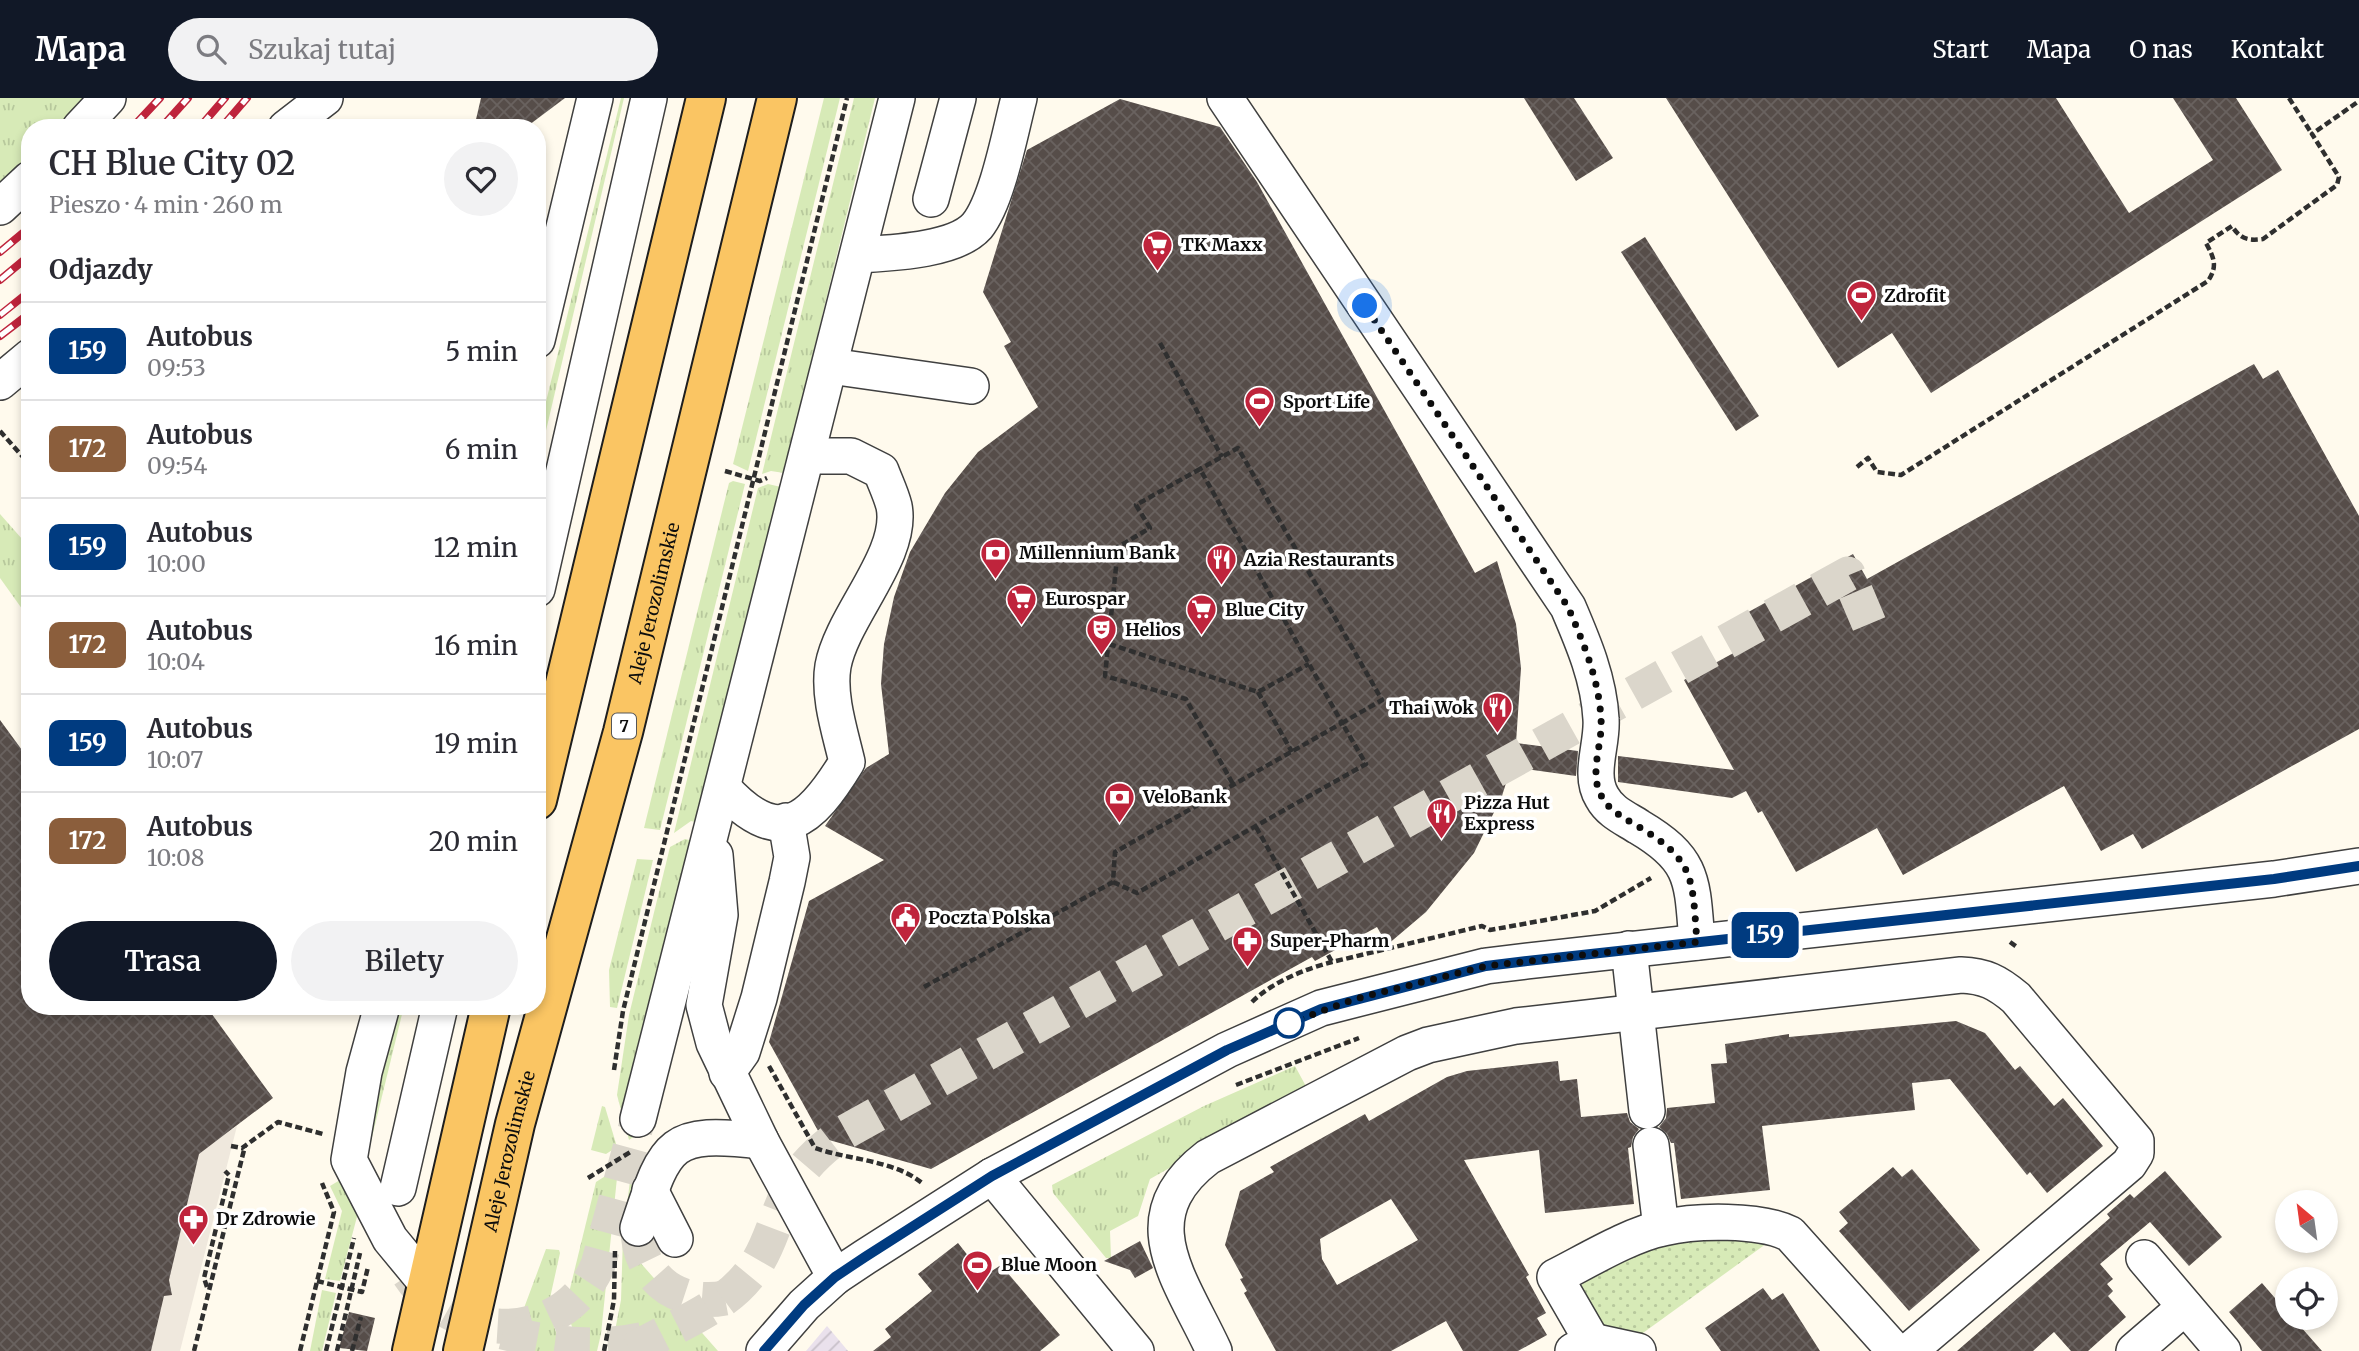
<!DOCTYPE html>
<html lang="pl">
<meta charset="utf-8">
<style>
body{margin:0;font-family:Merriweather,serif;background:#f2f2f3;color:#2b2b33;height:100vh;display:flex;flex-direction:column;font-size:26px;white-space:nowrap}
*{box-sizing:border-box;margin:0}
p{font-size:23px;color:#7c7c81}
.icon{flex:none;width:38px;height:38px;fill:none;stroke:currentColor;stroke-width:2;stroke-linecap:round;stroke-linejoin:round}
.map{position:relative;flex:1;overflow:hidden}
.details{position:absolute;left:21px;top:21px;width:525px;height:896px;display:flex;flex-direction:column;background:#fff;border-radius:28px;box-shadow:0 4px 10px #0003}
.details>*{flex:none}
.badge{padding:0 14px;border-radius:10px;font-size:24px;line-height:46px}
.needle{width:46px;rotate:331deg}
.fabs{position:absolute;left:2275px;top:1092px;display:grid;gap:14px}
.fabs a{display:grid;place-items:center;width:63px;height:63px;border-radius:50%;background:#fff;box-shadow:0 4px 10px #0003;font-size:35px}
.you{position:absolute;width:35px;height:35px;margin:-18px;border:5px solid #fff;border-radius:50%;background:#1a73e8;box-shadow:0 0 0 10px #1a73e833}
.map>.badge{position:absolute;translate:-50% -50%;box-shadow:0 0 0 4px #fff}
h2{padding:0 28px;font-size:26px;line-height:63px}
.round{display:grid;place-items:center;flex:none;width:74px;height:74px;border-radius:37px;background:#f2f2f3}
.headline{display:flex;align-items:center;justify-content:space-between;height:119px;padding:0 28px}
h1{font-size:33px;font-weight:600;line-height:52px}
.button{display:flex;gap:14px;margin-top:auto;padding:14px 28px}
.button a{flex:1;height:80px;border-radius:42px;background:#111827;color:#fff;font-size:28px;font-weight:600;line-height:80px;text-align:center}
.button a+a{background:#f2f2f3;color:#2b2b33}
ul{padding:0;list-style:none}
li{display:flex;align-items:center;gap:21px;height:98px;padding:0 28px;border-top:2px solid #e1e1e2}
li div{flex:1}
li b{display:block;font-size:26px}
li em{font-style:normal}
li .badge{min-width:77px;font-weight:700;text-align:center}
header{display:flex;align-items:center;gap:42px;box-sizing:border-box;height:98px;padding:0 35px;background:#111827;color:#fff}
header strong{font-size:33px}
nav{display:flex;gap:38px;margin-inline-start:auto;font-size:24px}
.search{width:490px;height:63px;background:#f2f2f3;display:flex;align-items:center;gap:18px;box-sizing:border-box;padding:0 24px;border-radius:38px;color:#7c7c81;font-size:26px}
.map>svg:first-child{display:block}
.industrial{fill:url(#industrial-furrows)}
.grass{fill:url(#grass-tufts)}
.park{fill:url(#park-dots)}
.plaza{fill:#efe8dd}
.building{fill:url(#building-cross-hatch);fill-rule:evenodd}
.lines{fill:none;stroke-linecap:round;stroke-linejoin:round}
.minor-tunnel{stroke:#dbd6cb;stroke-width:35;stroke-dasharray:35 18;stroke-linecap:butt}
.minor-casing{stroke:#404040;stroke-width:38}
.major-casing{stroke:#1e1e1e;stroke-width:42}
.path{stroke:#2f2f2f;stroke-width:4.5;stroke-dasharray:7 3.5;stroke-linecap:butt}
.minor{stroke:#fff;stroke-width:35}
.major{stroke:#fac563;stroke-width:38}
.rail-casing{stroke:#bf243c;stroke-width:8}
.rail{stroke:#fff;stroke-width:5;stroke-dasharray:16;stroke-linecap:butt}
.line-casing{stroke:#fff;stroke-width:16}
.line{stroke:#003b80;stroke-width:10}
.walk{stroke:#0d0d0d;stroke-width:7;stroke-dasharray:0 12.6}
.stop-dot{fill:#fff;stroke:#003b80;stroke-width:3.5}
.labels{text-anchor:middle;stroke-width:7;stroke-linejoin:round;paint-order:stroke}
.shield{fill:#fff;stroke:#565656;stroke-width:2}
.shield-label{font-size:16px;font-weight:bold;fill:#0d0d0d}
.poi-label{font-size:18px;font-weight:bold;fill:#0d0d0d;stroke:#fff;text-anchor:start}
.street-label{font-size:18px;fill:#0d0d0d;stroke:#fff}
</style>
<header>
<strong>Mapa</strong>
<div class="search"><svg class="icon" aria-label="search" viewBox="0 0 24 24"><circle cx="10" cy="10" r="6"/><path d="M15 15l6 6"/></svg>Szukaj tutaj</div>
<nav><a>Start</a><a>Mapa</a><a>O nas</a><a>Kontakt</a></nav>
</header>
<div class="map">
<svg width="2359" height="1253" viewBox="0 0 2359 1253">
<defs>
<pattern id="industrial-furrows" width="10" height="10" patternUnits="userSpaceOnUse" patternTransform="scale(1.75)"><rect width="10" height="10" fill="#eae1ec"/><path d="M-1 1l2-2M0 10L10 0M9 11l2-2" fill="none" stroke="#c8c0c9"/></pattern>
<pattern id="grass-tufts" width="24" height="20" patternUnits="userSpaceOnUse" patternTransform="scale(1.75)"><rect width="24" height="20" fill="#d7eab7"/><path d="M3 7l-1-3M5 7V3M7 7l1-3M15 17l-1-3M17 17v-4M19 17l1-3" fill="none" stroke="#b7c89c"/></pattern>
<pattern id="park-dots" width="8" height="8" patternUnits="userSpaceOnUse" patternTransform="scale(1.75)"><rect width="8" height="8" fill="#d7eab7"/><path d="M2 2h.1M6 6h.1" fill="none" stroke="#b7c89c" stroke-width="1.8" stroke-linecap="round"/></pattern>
<pattern id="building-cross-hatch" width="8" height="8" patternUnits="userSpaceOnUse" patternTransform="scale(1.75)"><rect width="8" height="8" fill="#564d49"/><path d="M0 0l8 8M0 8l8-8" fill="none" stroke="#69625f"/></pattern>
</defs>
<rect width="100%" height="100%" fill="#fffaed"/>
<polygon class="industrial" points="827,1228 838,1241 848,1253 806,1253"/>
<g class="grass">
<polygon points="0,0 101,0 74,30 30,30 30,79 0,100"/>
<polygon points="621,0 624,0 537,371 537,340"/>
<polygon points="824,0 840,0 748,373 733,366"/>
<polygon points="854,0 875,0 784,375 771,373 762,376"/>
<polygon points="733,383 745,386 660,732 644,730 729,385"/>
<polygon points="768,386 781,389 699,725 691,723 674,735 758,390"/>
<polygon points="0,416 30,450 30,522 0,480"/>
<polygon points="685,741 698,744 653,1025 629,1042 617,997 629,917 670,749"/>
<polygon points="637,761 653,762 617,910 610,909 609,872"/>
<polygon points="397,908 404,908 366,1064 366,1034"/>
<polygon points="1295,968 1308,992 1150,1081 1138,1118 1110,1133 1111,1160 1106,1160 1053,1095 1052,1087 1204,1008"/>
<polygon points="602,1008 605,1009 617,1049 606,1056 591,1052"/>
<polygon points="642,1065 627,1146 638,1162 718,1253 611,1253 621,1202 623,1138 632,1067"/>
<polygon points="618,1070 601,1236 597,1253 581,1253 567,1215 567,1203 596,1084"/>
<polygon points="340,1082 358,1115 340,1183 325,1181 342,1113 330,1088"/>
<polygon points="546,1151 559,1152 560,1155 548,1209 562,1253 508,1253"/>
<polygon points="322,1192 336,1195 322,1253 310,1253"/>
</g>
<polygon class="park" points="1660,1141 1770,1143 1636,1240 1592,1223 1577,1199 1588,1172"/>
<polygon class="plaza" points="237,1028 180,1253 151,1253 164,1198 172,1196 169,1182 170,1076"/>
<g class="building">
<polygon points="481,0 565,0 525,30 474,30"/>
<polygon points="1524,0 1574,0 1613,60 1576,83"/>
<polygon points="1666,0 2056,0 2129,115 2213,62 2173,0 2236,0 2282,72 1931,295 1892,235 1838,270"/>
<polygon points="1120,1 1220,29 1257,84 1475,475 1497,463 1516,526 1521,570 1516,645 1578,653 1576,678 1511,669 1502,698 1474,755 1426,814 1387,847 1377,829 1315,863 1312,859 931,1071 822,1040 769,944 809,803 884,762 825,728 866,670 889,656 881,586 884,546 894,499 910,454 945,395 978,354 1038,309 1004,248 1011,244 983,194 1027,52"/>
<polygon points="1645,139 1759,318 1736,333 1621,154"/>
<polygon points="2254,266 2263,281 2278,272 2359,418 2359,631 2142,751 2133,736 2101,753 2064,688 1903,777 1877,730 1796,774 1762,713 1758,715 1746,693 1732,700 1618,684 1618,658 1734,672 1684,582 1739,552 1725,527 1853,456 1867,481"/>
<polygon points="0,622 30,663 30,908 206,908 273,1000 199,1056 169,1182 172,1197 164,1198 151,1253 0,1253"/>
<polygon points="1956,923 1985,935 2015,972 2020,968 2054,1008 2063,1000 2103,1048 2047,1095 2030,1074 2027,1077 1950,981 1912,985 1915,1012 1762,1028 1770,1092 1681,1101 1674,1045 1671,1045 1667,1036 1659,1029 1666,1020 1667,1010 1715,1005 1711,966 1727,965 1725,946 1789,936 1789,939"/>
<path d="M1558,963L1560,983L1577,981L1581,1019L1627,1015L1630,1024L1639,1031L1633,1039L1631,1049L1628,1050L1634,1106L1545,1115L1539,1052L1464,1062L1529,1177L1526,1179L1546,1215L1537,1220L1547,1237L1518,1253H1463L1446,1223L1391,1253H1276L1244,1195L1247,1193L1240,1181L1243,1180L1225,1147L1240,1093L1274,1074L1270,1069L1365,1016L1369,1023L1447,979L1467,973ZM1391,1101L1418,1142L1337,1187L1322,1161L1320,1141Z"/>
<polygon points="1893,1069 1902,1079 1912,1071 1980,1152 1909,1213 1839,1133 1848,1125 1839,1114"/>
<polygon points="2165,1073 2222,1139 2189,1168 2150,1124 2100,1166 2113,1181 2107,1186 2113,1193 2108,1198 2126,1219 2088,1253 2071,1253 2054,1234 2033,1253 1957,1253 2110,1120 2107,1116 2130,1096 2134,1100"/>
<polygon points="1140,1143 1153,1170 1135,1180 1130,1172 1104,1163"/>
<polygon points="958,1145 984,1178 1001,1167 1060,1237 1040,1253 873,1253 891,1239 885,1231 932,1193 918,1176"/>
<polygon points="2262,1185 2287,1214 2287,1220 2293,1220 2322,1253 2262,1253 2229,1214"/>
<polygon points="1763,1190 1772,1202 1783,1195 1820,1253 1721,1253 1705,1230"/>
<polygon points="349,1214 375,1220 367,1253 339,1250"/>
</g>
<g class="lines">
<g class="minor-tunnel">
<path d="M638,1130C638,1179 677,1209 725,1200"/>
<path d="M409,1177C454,1246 564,1248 598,1167L638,1021"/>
<path d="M503,1234C554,1247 602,1253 653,1239"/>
<path d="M631,1253C669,1230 720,1213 748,1178C768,1154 774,1124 787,1096C801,1069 820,1051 845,1034L1848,476L1870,528"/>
</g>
<defs>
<g id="minor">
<path d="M1225,0L1568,509C1583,544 1599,581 1601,621C1603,646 1588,676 1602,699C1610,714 1625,720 1639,729C1695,762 1692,783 1697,844"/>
<polyline points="80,30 108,0"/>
<polyline points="286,30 325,0"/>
<polyline points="931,101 958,0"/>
<polyline points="0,109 30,81"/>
<path d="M858,157C889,155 955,153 977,128C998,102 1010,34 1019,0"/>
<polyline points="537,242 595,0"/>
<polyline points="830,268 971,288"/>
<polyline points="0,284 30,259"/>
<polyline points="537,491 649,0"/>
<path d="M723,690C780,753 811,723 847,664C840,634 828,598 833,568C842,518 904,457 894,408C891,396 885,384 881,373L851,358H808"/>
<polyline points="715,757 720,817 704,907 714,945 761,1043 835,1179"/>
<polyline points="1629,851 1647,1013"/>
<polyline points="382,908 364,974 349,1062 390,1141 428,1187"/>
<polyline points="727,975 742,954 759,900 787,784 792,759 786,723"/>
<polyline points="638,1021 897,0"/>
<polyline points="1651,1047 1661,1130"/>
<polyline points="992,1078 1136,1253"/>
<polyline points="398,1090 440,908"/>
<polyline points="650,1092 675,1141"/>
<path d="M638,1130C666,1045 668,1032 761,1043"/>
<polyline points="2144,1160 2223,1253"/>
<path d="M1592,1243L1555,1179C1585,1164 1631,1136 1663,1130C1696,1122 1760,1121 1790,1136L1895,1253"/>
<polyline points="764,1253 804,1207 835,1179 865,1159 992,1078 1227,952 1321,910 1486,868 1527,863 2274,781 2359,768"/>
<path d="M1214,1253C1181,1181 1128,1120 1208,1059L1407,955L1428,947L1516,928L1961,877C1985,878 1997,884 2016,900L2136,1043V1055L2129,1066L1909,1253"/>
<polyline points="1573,1253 1592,1243 1638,1253"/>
<polyline points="2134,1253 2185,1209"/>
</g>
<g id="major">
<polyline points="537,702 706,0"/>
<polyline points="412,1253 491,908"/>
<path id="s1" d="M463,1253L515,1026L623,634L777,0"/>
</g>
</defs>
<use href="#minor" class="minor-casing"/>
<use href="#major" class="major-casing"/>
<g class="path">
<polyline points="2289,0 2312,36"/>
<polyline points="1160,245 1222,359"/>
<polyline points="0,333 30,367"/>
<path d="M1857,369L1868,360L1877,374L1901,377L2208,183C2218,168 2214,160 2206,145L2232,128C2240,141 2248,143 2263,141L2337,87L2339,79L2312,36L2359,3"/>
<polyline points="725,373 760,383 767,380"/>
<polyline points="1109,546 1258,594 1309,566"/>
<polyline points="1258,594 1292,654"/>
<polyline points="1256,729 1332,864"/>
<polyline points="1113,784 1137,795 1366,666 1342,625 1382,602 1238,350 1200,371"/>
<polyline points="2010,844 2017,849"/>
<polyline points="924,889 1113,784 1115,754 1342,625 1200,371 1136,407 1150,430 1118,449 1105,578 1186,601 1234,688"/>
<path d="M1252,904C1272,884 1305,871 1332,864L1482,828L1490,832L1595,813L1651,780"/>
<path d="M769,968L815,1050C849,1062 894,1062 922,1085"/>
<polyline points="614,972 623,913 847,0"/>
<polyline points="1236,987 1359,940"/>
<polyline points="231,1048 242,1050 278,1024 323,1036"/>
<polyline points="588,1080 632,1053"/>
<polyline points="317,1183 362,1194 368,1169"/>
<polyline points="207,1189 204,1180 229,1077 225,1073"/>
<polyline points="194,1253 245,1048"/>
<polyline points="300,1253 334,1114 322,1085"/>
<polyline points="326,1253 354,1140"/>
<polyline points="337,1253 360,1155"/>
<polyline points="352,1253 361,1219"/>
<polyline points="604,1253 614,1202 615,1153"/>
</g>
<use href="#minor" class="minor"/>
<use href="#major" class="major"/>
<defs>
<g id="rail">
<polyline points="132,30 160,0"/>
<polyline points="161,30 188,0"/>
<polyline points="199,30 225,0"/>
<polyline points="221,30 247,0"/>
<polyline points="0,154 30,129"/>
<polyline points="0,182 30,157"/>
<polyline points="0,217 30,193"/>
<polyline points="0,238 30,215"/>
</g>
</defs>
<use href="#rail" class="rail-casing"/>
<use href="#rail" class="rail"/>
</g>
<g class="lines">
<defs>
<polyline id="line" points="764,1253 804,1207 835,1179 865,1159 992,1078 1227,952 1321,911 1486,868 1527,863 2274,781 2359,768"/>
</defs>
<use href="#line" class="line-casing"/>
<use href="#line" class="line"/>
<path class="walk" d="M1289,925L1355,901L1486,868L1697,844C1692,781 1696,763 1639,729C1625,720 1610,714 1602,699C1588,676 1603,646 1601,621C1599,581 1583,544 1568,509L1365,208"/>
</g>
<defs>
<symbol id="supermarket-pin" viewBox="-11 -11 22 30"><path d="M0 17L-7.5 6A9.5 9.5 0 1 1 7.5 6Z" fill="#bf243c" stroke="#fff"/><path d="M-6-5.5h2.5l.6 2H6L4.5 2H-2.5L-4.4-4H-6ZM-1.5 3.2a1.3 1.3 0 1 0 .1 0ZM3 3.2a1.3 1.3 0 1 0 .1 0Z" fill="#fff"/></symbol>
<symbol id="stadium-pin" viewBox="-11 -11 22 30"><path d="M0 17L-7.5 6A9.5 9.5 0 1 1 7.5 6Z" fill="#bf243c" stroke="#fff"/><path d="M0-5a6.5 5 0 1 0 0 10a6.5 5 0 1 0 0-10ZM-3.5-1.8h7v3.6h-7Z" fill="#fff"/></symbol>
<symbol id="bank-pin" viewBox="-11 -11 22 30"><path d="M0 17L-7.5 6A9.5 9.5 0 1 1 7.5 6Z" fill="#bf243c" stroke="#fff"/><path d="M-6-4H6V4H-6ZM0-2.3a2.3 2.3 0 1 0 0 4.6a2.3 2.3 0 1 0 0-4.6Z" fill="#fff"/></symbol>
<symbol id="restaurant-pin" viewBox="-11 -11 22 30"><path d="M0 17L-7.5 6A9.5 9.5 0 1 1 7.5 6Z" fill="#bf243c" stroke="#fff"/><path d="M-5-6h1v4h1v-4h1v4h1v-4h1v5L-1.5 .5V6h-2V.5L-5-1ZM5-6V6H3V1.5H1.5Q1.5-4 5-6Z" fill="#fff"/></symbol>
<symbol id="theatre-pin" viewBox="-11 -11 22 30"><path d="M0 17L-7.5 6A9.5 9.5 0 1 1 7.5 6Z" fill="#bf243c" stroke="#fff"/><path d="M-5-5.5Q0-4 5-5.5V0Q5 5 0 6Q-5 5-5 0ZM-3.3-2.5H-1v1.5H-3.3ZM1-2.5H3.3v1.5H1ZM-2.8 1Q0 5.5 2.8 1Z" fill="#fff"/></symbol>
<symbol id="civic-pin" viewBox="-11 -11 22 30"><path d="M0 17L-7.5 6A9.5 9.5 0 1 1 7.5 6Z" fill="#bf243c" stroke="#fff"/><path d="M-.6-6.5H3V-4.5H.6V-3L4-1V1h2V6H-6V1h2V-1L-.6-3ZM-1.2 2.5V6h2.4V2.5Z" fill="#fff"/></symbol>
<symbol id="pharmacy-pin" viewBox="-11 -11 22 30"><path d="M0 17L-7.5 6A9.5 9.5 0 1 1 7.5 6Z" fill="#bf243c" stroke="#fff"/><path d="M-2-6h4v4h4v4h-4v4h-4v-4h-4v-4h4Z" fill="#fff"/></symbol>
</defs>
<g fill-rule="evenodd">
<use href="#supermarket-pin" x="1140" y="130" width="35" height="47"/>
<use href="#stadium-pin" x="1844" y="180" width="35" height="47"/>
<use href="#stadium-pin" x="1242" y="286" width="35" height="47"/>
<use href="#bank-pin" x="978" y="438" width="35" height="47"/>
<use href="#restaurant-pin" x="1204" y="444" width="35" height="47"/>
<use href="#supermarket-pin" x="1004" y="484" width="35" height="47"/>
<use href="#supermarket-pin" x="1184" y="494" width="35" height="47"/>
<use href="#theatre-pin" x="1084" y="514" width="35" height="47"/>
<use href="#restaurant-pin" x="1480" y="592" width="35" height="47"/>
<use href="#bank-pin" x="1102" y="682" width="35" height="47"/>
<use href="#restaurant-pin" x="1424" y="698" width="35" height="47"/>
<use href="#civic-pin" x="888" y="802" width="35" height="47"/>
<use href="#pharmacy-pin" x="1230" y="826" width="35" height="47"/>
<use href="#pharmacy-pin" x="176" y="1104" width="35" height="47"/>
<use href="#stadium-pin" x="960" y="1150" width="35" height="47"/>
</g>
<circle class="stop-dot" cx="1289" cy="925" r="14"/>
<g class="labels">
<rect class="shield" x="612" y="615.5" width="24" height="25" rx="5"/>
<g class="shield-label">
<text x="624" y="634">7</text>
</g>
<g class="poi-label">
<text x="1181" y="153">TK Maxx</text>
<text x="1884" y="204">Zdrofit</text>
<text x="1283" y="310">Sport Life</text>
<text x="1019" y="461">Millennium Bank</text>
<text x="1244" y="468">Azia Restaurants</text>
<text x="1045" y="507">Eurospar</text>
<text x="1225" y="518">Blue City</text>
<text x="1125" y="538">Helios</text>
<text x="1474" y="616" text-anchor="end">Thai Wok</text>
<text x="1143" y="705">VeloBank</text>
<text x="1464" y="711">Pizza Hut<tspan x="1464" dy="21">Express</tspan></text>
<text x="928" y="826">Poczta Polska</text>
<text x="1270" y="849">Super-Pharm</text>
<text x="216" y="1127">Dr Zdrowie</text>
<text x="1001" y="1173">Blue Moon</text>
</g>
<g class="street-label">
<text dy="6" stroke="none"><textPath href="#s1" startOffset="772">Aleje Jerozolimskie</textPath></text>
<text dy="6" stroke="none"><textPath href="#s1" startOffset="205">Aleje Jerozolimskie</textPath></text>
</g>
</g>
</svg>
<div class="fabs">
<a><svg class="needle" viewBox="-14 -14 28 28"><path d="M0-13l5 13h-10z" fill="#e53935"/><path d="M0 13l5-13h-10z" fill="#7c7c81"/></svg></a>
<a><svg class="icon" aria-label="locate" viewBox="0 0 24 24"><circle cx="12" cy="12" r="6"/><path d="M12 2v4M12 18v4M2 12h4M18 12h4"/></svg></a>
</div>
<div class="you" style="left:1365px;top:208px"></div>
<b class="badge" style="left:1765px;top:837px;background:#003b80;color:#fff">159</b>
<section class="details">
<div class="headline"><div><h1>CH Blue City 02</h1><p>Pieszo · 4 min · 260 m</p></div><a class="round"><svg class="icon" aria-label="heart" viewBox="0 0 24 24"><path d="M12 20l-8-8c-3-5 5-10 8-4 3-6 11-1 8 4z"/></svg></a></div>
<h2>Odjazdy</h2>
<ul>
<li><span class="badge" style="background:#003b80;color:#fff">159</span><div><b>Autobus</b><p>09:53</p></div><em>5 min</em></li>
<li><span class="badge" style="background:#8b5e3c;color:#fff">172</span><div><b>Autobus</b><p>09:54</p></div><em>6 min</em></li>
<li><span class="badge" style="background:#003b80;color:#fff">159</span><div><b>Autobus</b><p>10:00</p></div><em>12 min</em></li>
<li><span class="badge" style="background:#8b5e3c;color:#fff">172</span><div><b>Autobus</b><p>10:04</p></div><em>16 min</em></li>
<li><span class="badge" style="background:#003b80;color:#fff">159</span><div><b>Autobus</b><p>10:07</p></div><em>19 min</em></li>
<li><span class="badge" style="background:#8b5e3c;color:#fff">172</span><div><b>Autobus</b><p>10:08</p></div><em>20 min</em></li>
</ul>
<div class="button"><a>Trasa</a><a>Bilety</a></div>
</section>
</div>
